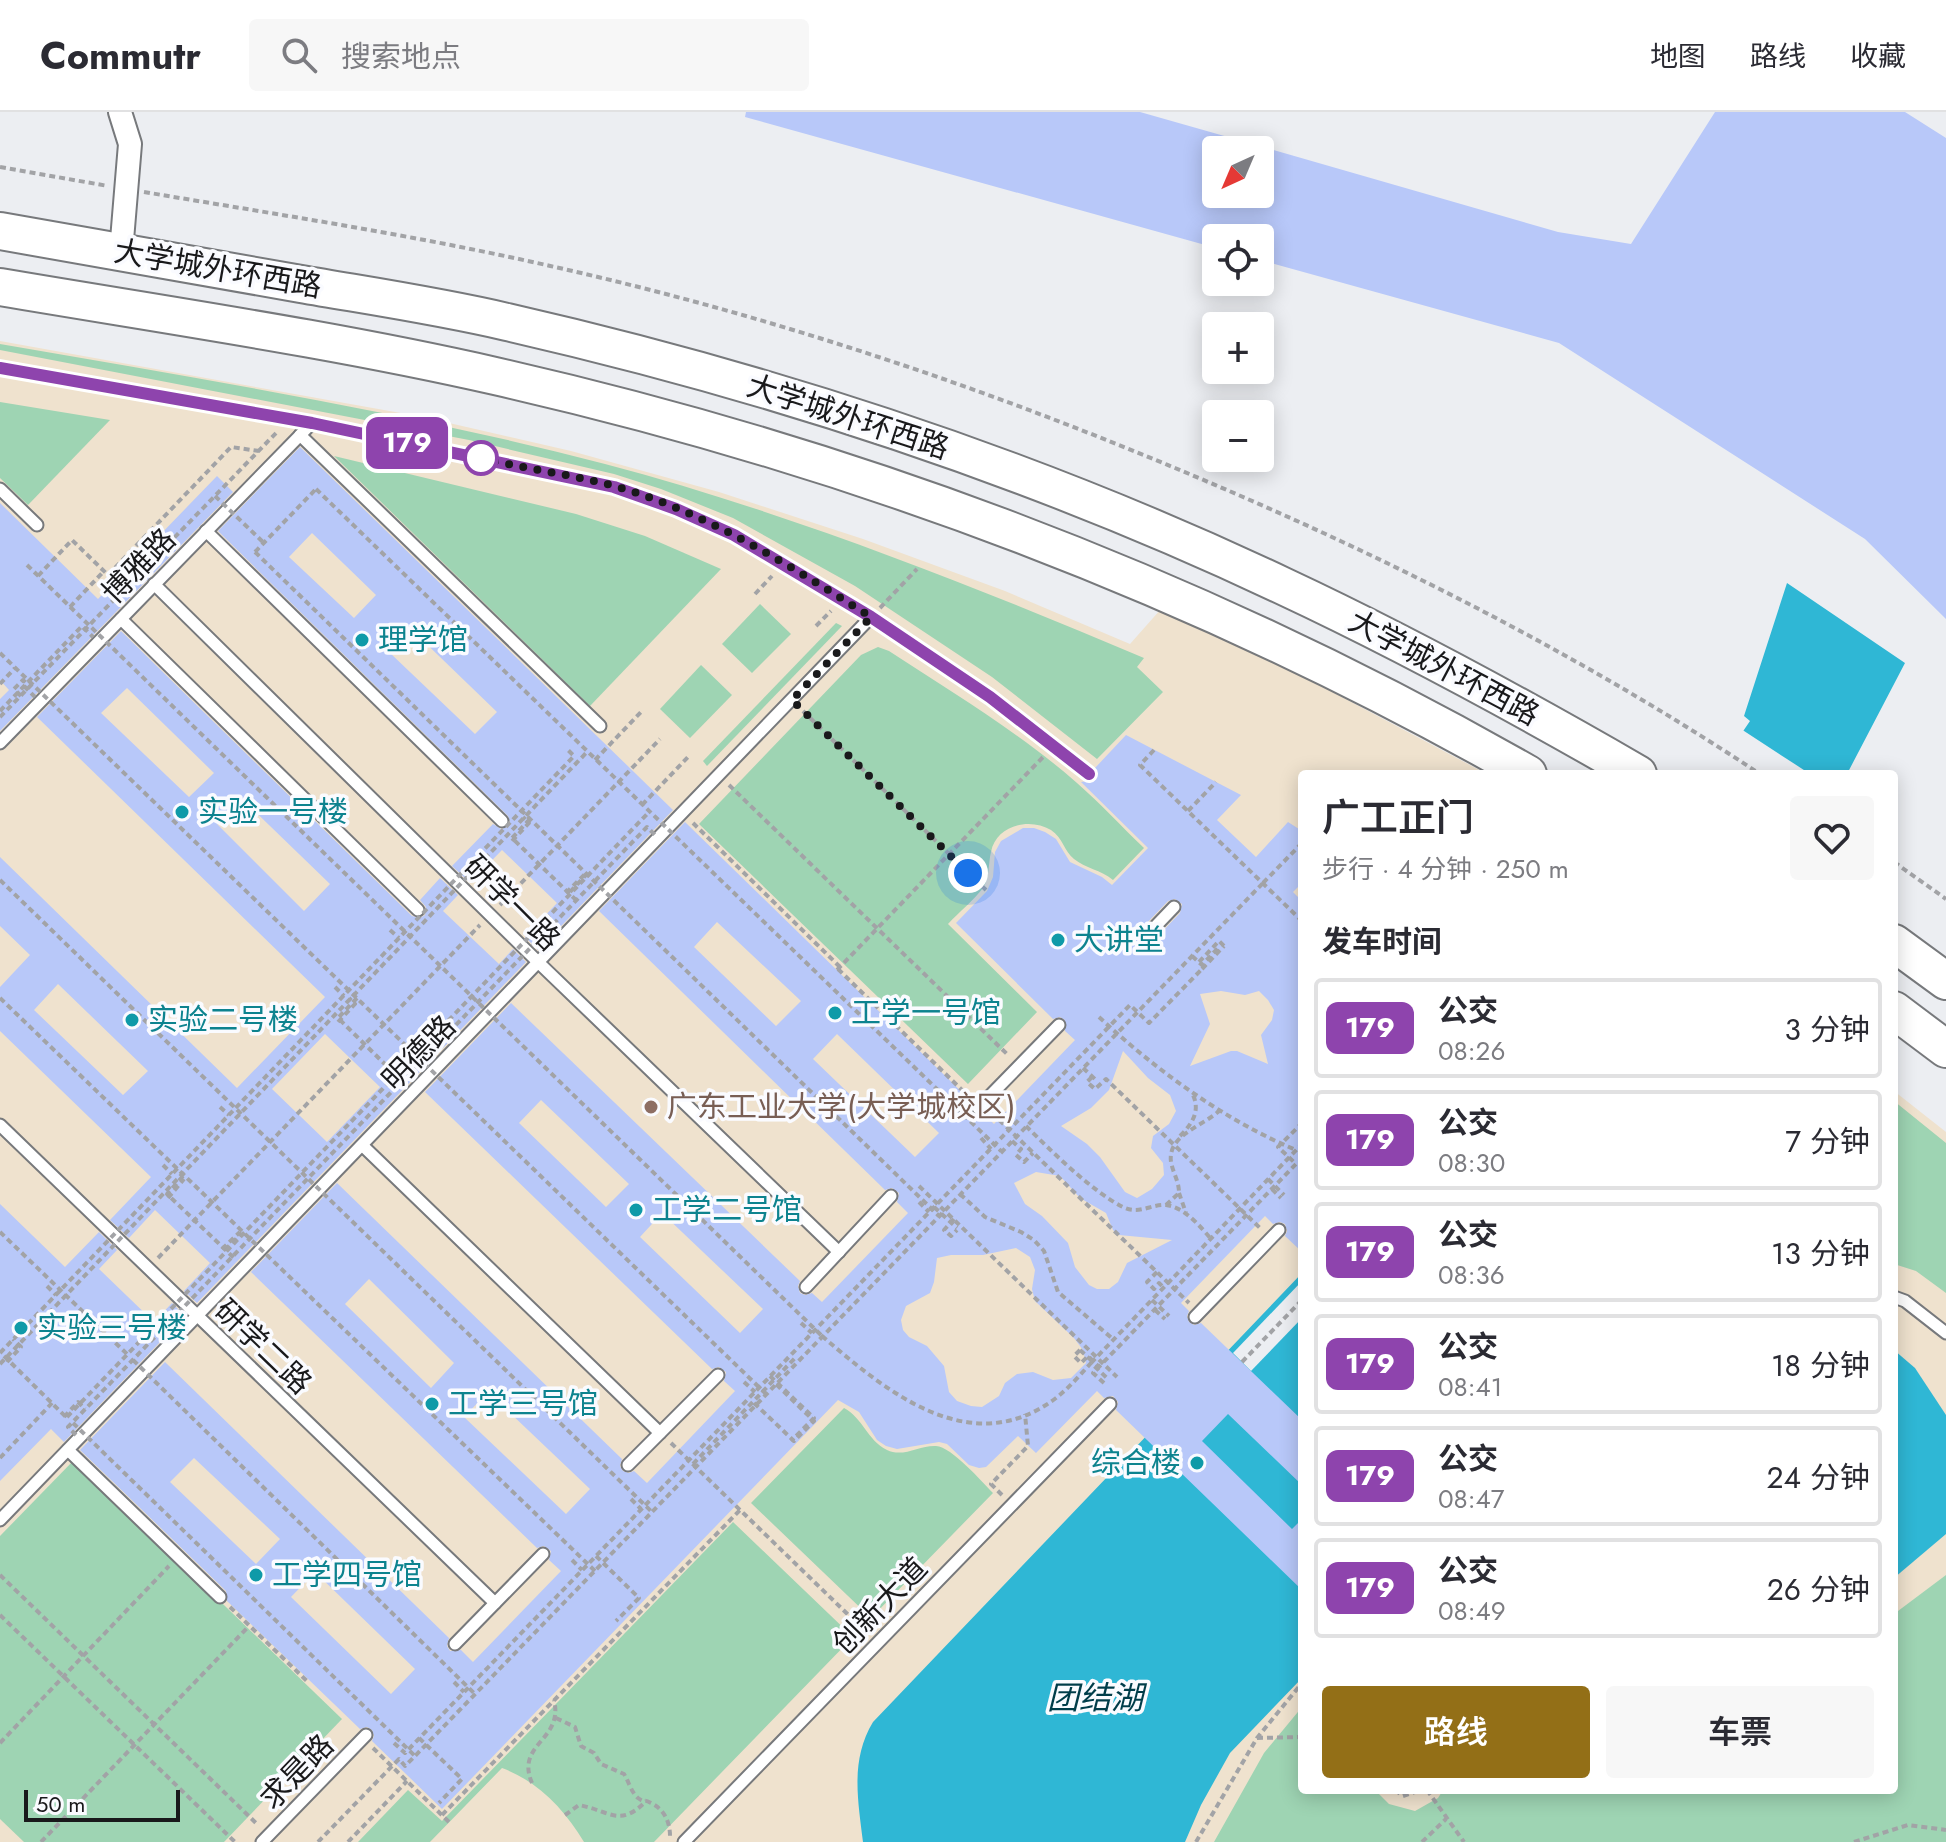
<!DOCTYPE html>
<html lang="zh">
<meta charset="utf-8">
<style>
body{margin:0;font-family:Jost,"Noto Sans SC",sans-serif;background:#f7f7f7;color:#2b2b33;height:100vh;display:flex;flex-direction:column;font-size:30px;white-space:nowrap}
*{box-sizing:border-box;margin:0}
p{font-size:26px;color:#7c7c81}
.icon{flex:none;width:44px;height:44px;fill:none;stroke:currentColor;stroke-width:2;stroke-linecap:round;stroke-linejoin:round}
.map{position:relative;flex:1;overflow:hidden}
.sheet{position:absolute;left:1298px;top:658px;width:600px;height:1024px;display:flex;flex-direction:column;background:#fff;border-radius:8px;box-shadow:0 4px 20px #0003}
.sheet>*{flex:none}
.badge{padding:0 16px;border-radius:12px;font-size:28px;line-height:52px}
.needle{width:52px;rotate:224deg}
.buttons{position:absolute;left:1202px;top:24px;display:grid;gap:16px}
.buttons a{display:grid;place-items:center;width:72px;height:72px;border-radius:8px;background:#fff;box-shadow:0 4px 20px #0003;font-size:40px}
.scale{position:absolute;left:24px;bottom:20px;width:156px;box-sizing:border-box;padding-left:8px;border:4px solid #19191b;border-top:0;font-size:22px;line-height:28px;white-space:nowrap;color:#19191b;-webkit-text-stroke:6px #fafbff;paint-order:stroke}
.you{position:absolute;width:40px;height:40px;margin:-20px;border:6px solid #fff;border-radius:50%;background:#1a73e8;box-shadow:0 0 0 12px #1a73e833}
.map>.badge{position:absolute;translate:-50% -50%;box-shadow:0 0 0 4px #fff}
h2{padding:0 24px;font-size:30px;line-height:72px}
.round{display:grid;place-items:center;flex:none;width:84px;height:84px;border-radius:8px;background:#f7f7f7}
.head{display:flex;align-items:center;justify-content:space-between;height:136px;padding:0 24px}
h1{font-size:38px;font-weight:600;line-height:60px}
.cta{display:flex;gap:16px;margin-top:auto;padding:16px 24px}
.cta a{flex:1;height:92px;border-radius:8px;background:#936f17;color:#fff;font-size:32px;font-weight:600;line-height:92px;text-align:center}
.cta a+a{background:#f7f7f7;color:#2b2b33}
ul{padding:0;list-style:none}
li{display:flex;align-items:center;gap:24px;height:100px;margin:0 16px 12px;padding:0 8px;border:4px solid #e1e1e2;border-radius:8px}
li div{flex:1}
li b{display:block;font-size:30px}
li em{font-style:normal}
li .badge{min-width:88px;font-weight:700;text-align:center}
header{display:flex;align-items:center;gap:48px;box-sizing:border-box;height:112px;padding:0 40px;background:#fff;border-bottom:2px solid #e1e1e2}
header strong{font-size:38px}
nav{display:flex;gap:44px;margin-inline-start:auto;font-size:28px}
.search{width:560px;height:72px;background:#f7f7f7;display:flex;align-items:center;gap:20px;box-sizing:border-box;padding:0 28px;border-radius:8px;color:#7c7c81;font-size:30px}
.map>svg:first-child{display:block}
.education{fill:#efe2ce}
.green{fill:#9ed4b3}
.water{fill:#2fb7d5}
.pier{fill:#eceef2}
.building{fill:#b8c8f9;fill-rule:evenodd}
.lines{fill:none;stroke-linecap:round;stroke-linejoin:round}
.service-casing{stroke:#77797c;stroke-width:15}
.minor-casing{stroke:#77797c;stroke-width:26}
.primary-casing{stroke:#77797c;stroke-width:40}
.path{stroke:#a2a3a6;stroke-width:4;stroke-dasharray:6 4;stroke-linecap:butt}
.service{stroke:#fff;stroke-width:11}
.minor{stroke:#fff;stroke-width:22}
.primary{stroke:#fff;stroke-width:36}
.path-bridge{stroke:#a2a3a6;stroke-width:4;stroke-dasharray:6 4;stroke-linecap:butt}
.line-casing{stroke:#fff;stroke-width:18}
.line{stroke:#8e44ad;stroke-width:12}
.walk{stroke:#19191b;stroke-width:8;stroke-dasharray:0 14.4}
.stop-dot{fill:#fff;stroke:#8e44ad;stroke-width:4}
.culture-dot{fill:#0f9aa8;stroke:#fafbff;stroke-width:3}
.education-dot{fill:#8d6e63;stroke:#fafbff;stroke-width:3}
.labels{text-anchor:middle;stroke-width:7;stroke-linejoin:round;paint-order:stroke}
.street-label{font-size:30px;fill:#19191b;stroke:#fafbff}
.culture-label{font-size:30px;fill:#0d838f;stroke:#fafbff;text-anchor:start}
.education-label{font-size:30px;fill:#785e54;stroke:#fafbff;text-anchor:start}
.water-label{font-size:32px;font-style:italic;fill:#003d4a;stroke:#fafbff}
</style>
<header>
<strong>Commutr</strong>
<div class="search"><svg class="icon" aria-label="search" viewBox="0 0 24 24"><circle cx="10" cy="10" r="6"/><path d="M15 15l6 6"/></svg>搜索地点</div>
<nav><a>地图</a><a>路线</a><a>收藏</a></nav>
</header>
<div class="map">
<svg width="1946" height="1730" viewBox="0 0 1946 1730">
<rect width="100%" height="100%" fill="#eceef2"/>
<polygon class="education" points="0,229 423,305 571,339 719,380 863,427 1005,479 1130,532 1161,497 1308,567 1487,662 1302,662 1302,1678 1894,1678 1894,979 1946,1020 1946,1730 0,1730"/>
<g class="green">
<path d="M0,232C202,267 406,300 605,352C790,401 969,472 1144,546L1137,555L1163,580L1097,647L992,565L855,474L733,406L661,377L614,362L469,328L0,238Z"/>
<polygon points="0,290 110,308 28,393 0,366"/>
<polygon points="334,344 576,402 645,424 721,457 590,594"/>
<polygon points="760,492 791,522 752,561 722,532"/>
<polygon points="836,511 842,514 707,654 703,649"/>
<path d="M878,535L889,539C953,581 1019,620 1077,671C1100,691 1121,714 1144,736L1113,768C1101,758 1085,756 1074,747C1064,739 1063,726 1051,718C1030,705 996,713 991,740C988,752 990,765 983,776C973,789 959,800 948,812L1037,900L968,972L699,712L861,543Z"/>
<polygon points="701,553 732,583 690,626 660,597"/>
<polygon points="1894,989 1946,1031 1946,1181 1916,1159 1894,1152"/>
<path d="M844,1296C863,1306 867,1328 887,1338C903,1346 920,1333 936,1334C952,1335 981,1369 993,1381L871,1506L751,1391Z"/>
<polygon points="74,1348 342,1607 224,1730 24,1730 0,1707 0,1424"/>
<path d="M733,1410L853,1525L654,1730H584C564,1697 539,1670 502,1656L430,1730H358L408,1678L442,1709Z"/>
<polygon points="1946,1463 1946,1730 1214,1730 1264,1641 1302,1595 1302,1678 1375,1678 1389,1692 1415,1699 1438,1686 1443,1678 1894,1678 1894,1502"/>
</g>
<g class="water">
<polygon points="1787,471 1905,551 1847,662 1714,662 1750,609 1744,604"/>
<path d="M1302,1161V1566L1230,1641L1201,1693L1185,1730H863C858,1688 850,1648 873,1610Z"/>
<polygon points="1894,1238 1915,1256 1946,1303 1946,1422 1894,1466"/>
</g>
<g class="pier">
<polygon points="1741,617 1810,662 1710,662 1729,631"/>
<polygon points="1302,1169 1302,1206 1251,1259 1233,1241"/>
</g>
<g class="building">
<polygon points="746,0 1140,0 1256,33 1255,38 1216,38 1216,82 1260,82 1260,34 1558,120 1631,132 1715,0 1905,0 1946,26 1946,507 1865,427 1559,231 1260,148 1260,126 1216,126 1216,136 745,5"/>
<path d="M300,335L673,698L538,838L525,825L557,791L502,738L470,771L452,754L493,712L501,717L507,715L510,710L508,704L218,419ZM312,421L376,483L354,506L289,445ZM411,517L497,600L475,622L389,540Z"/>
<polygon points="217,364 233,380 0,619 0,587 9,578 0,568 0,391 98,487"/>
<path d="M121,519L412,804L420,806L425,803L426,795L420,788L440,766L458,783L443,799L499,852L513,837L526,850L197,1191L184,1179L210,1151L155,1098L129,1126L110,1108L151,1065L0,919V875L30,843L0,814V745L237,976L325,885L37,605ZM127,576L214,661L189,685L101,601ZM242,687L330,772L304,799L217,712ZM58,872L148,959L123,983L34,898ZM325,922L380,975L327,1030L272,977Z"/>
<path d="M1126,623L1241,683L1217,708L1256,745L1288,710L1302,719V771L1293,780L1302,789V1140L1285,1124L1287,1119L1285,1112L1280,1110L1273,1112L1265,1104L1181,1191L1189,1199L1187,1204L1189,1210L1194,1213L1201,1211L1302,1308V1373L1228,1302L1202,1329L1292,1417L1302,1407V1478L1116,1298L1118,1290L1113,1284L1104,1286L1097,1279L1036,1341L1018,1324L986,1355L979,1356L969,1353L947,1332L939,1330L897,1337L886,1334L877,1328L859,1300L838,1288L442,1697L372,1629L374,1624L372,1618L367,1615L360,1617L227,1489L226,1479L80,1338L165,1250L449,1526L447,1534L450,1539L461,1538L473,1550L561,1459L549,1448L551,1439L544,1434L537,1436L251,1160L337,1071L622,1347L620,1354L623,1359L629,1361L634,1359L647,1371L735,1279L724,1269L726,1260L719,1255L712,1257L425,980L511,891L800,1169L798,1174L800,1181L805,1183L812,1181L822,1190L908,1101L897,1090L899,1081L892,1076L885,1078L599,799L685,710L972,990L970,998L973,1003L980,1004L984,1002L994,1012L1075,928L1065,919V908L1060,905L1053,907L956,811L987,779L993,765L995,740L1001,729L1023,716H1034L1045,720L1056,727L1070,750L1102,765L1112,773L1148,736L1081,670L1095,668L1097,662L1095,656ZM1175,787L1182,792L1180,801L1157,825L1146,826L1143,821L1145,813L1168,789ZM717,810L801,889L776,914L694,835ZM1221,879L1245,883L1259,879L1268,888L1274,898L1272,908L1261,923L1268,952L1237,939H1231L1190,954L1210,912L1200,882ZM837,922L939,1021L915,1045L813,947ZM1123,939L1148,966L1170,983L1176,999L1169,1012L1153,1024L1151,1036L1163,1051L1164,1063L1152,1077L1137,1086L1125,1080L1100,1045L1087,1032L1061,1014L1091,996L1109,978ZM541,988L629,1072L606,1095L519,1011ZM1036,1060L1060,1064L1080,1086L1106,1101L1113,1118L1119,1123L1172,1128L1127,1151L1118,1170L1109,1177H1097L1089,1173L1075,1155L1068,1131L1042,1104L1025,1092L1014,1071ZM662,1101L763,1197L740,1221L640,1125ZM1016,1136L1030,1145L1035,1158L1032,1177L1035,1189L1074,1226L1083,1238L1086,1251L1071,1266L1053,1268L1033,1260L1017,1262L1005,1271L999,1284L982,1295L971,1294L957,1289L949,1280L944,1254L927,1234L909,1225L903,1218L901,1208L906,1194L930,1181L934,1170L937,1146L951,1143H983ZM369,1167L454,1251L431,1276L345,1192ZM488,1280L590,1377L566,1402L464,1305ZM194,1346L280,1427L256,1452L170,1370ZM315,1460L415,1557L391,1582L291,1485Z"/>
<polygon points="0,1092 65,1155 99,1120 117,1138 99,1157 154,1210 172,1191 185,1204 64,1330 51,1317 0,1369"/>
</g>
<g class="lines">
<defs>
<g id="service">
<polyline points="0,256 312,311 614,375 676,397 734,423 871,505 990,585 1089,662"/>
<polyline points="300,323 600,614"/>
<polyline points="0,377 37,413"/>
<polyline points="206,419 502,709"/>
<polyline points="154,472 539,851 839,1140"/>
<polyline points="121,507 418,798"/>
<polyline points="0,631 312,311"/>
<polyline points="1151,819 1174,795"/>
<polyline points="978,996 1059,913"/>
<polyline points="0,1013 495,1491"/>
<polyline points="363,1034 660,1321"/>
<polyline points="806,1175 891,1084"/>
<polyline points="1894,1185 1905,1189 1946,1221"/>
<polyline points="1195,1205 1279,1118"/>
<polyline points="68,1338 220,1485"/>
<polyline points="628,1353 718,1263"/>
<polyline points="0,1408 871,505"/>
<polyline points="455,1532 543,1442"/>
<polyline points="262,1730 366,1623"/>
<polyline points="684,1730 1110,1292"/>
</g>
<polyline id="minor" points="120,0 130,32 121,140"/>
<g id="primary">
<path d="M0,119C100,137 201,154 301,172C370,184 439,194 507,210C774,271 1036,357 1283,474C1405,531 1522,595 1638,662"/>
<path d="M0,175C165,203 332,227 495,264C857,346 1206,478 1528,662"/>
<polyline points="1894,831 1946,869"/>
<polyline points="1894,898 1946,937"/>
</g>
</defs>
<use href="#service" class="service-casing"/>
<use href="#minor" class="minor-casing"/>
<use href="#primary" class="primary-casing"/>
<g class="path">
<polyline points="0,55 108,74"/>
<path d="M144,80C281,103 419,124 555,155C768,203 974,272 1175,356C1379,441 1576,540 1760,662"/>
<polyline points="255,440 316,377"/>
<polyline points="38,464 72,428 108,463 231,335 259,339"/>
<polyline points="755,482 772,464"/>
<polyline points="70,495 104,459"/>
<polyline points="880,496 917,457"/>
<polyline points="816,514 831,499"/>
<polyline points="0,572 15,556"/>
<polyline points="21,584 14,577 23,568 26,571"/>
<polyline points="803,599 987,779"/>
<polyline points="0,605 277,320"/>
<polyline points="1154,638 1140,653 1302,809"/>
<polyline points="595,648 641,600"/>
<polyline points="729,673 1008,943"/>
<polyline points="642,693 688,645"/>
<polyline points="1188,699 1216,670"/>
<polyline points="530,707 512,726 577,789"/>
<polyline points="693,711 840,855"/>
<polyline points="1894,750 1946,787"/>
<polyline points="1263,771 1302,731"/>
<polyline points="570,780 587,762"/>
<polyline points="500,793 660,627"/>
<polyline points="390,818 399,826"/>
<polyline points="1192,844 1202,853 1219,835"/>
<polyline points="838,857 964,980"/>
<polyline points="1202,857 1224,834"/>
<polyline points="837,858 1044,644"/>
<polyline points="335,875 344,884"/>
<polyline points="1301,882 1302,880"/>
<polyline points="357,886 338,906 402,969"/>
<path d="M1099,905C1156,958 1224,1008 1296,1038"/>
<polyline points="1083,956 1096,968 1095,970"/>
<polyline points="394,962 414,942"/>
<polyline points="1092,965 1087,970 1095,977 1106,967 1261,1117"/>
<polyline points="220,995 229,1003"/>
<polyline points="992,1001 1189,1191"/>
<path d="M1026,1014C1050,1038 1094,1081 1123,1095C1139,1103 1151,1092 1166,1093C1184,1095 1200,1114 1211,1127"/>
<path d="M1180,1024C1193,1011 1201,998 1192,981"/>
<polyline points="981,1026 991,1037"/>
<polyline points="1012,1029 1021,1037 1016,1043 1024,1050 1033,1041"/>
<polyline points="163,1053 172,1062"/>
<polyline points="183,1064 167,1082 234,1146"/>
<polyline points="1268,1067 1284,1083"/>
<polyline points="919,1074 1117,1265"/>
<polyline points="1272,1077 1281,1086"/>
<polyline points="1179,1081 1186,1101"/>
<polyline points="960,1082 985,1105 1021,1120 1034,1128 1044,1139 1058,1180 1114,1228"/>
<polyline points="919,1090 929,1100"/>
<polyline points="954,1107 944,1118 951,1124 957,1118"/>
<polyline points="225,1138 242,1121"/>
<polyline points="158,1146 480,813"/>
<polyline points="1157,1160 1147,1170 1154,1177 1159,1171 1164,1176"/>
<polyline points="47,1174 56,1183"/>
<polyline points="1152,1188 1169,1204"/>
<polyline points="1155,1198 1165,1207"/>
<polyline points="801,1211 812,1221"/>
<path d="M822,1224C887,1280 971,1350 1056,1286C1069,1276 1080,1263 1091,1251L1108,1267"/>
<polyline points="1080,1238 1074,1244 1081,1251 1088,1244 1099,1255"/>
<polyline points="7,1250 21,1235 13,1227"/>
<polyline points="1242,1250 1302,1188"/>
<polyline points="744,1270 755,1280"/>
<polyline points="754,1291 794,1329 814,1309 776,1272"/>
<polyline points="64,1305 78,1290 85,1297"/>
<polyline points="671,1331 866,1520"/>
<polyline points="0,1346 52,1291"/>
<polyline points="693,1352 795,1246"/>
<polyline points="1002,1383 991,1372 1028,1334 1025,1302"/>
<polyline points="631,1387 641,1397"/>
<polyline points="596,1444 639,1486 616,1509"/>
<polyline points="572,1448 582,1458"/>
<polyline points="0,1463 258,1713"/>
<polyline points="230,1495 309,1571"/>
<polyline points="0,1503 235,1730"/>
<polyline points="454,1570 464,1580"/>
<path d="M556,1606L575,1615L581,1634L594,1641L601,1652L624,1662C629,1670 631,1680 638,1686C646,1692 642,1686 651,1691C664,1697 670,1710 670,1724"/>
<polyline points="419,1626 462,1667 439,1691"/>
<polyline points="1257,1626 1302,1625"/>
<polyline points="0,1631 169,1454"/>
<polyline points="373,1636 449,1710"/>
<path d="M532,1671C515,1631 564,1629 554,1588"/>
<polyline points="1395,1678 1403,1684 1421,1678"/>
<polyline points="1427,1678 1464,1730"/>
<polyline points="442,1703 740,1398"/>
<path d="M565,1703L579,1693C610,1699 620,1716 646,1689"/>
<polyline points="41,1730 249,1514"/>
<polyline points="348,1730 407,1669"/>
<polyline points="1196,1730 1257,1626 1302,1571"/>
<polyline points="1422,1730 1446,1707"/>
<polyline points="1854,1730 1908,1713 1946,1718"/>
</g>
<use href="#service" class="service"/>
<use href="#minor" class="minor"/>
<use href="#primary" class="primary"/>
<g class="path-bridge">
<polyline points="316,377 1001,1039"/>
<polyline points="215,384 264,431"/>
<polyline points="255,440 939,1104"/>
<polyline points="27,453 822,1224"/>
<polyline points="0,541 766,1282"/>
<polyline points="24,574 35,585"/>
<polyline points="0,599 82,514 93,525"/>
<polyline points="512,729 529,711 523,705"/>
<polyline points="0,768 652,1400"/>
<polyline points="566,781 585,762 587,764"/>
<polyline points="1199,850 1219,829 1224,834"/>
<polyline points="0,886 595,1459"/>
<polyline points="338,910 355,892 349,886"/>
<polyline points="392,962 411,942 413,944"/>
<polyline points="168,1086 184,1067"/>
<path d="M1166,1093L1179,1081C1179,1069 1173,1061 1171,1050C1167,1022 1205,1014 1221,997"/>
<polyline points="934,1095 957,1116"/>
<polyline points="0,1120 127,1242"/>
<polyline points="222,1137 240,1120"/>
<polyline points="1080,1238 1093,1250"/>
<polyline points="0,1241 574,644 566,636"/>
<polyline points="4,1244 66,1305"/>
<polyline points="133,1248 475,1582"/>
<polyline points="1091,1251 1302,1032"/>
<polyline points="0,1252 587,640"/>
<polyline points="770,1264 814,1306 791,1329"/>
<polyline points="1104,1271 1093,1261 1296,1052 1278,1035 1302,1011"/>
<polyline points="67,1305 649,700"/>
<polyline points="73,1311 415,1644"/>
<polyline points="76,1323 68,1315 647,715 655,723"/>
<polyline points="394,1631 405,1641 1130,893 1149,911 1202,857"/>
<polyline points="318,1730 399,1647 405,1654 415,1644 1263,771"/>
</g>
</g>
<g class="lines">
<defs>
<polyline id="line" points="0,256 312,311 614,375 676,397 734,423 871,505 990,585 1089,662"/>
</defs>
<use href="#line" class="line-casing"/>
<use href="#line" class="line"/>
<path class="walk" d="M481,346C525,357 570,362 614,374C707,400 790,454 871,505L792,588L968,761"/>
</g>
<circle class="stop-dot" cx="481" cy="346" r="16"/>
<g class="culture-dot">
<circle cx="362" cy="528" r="8"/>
<circle cx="182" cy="700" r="8"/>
<circle cx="1058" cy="828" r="8"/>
<circle cx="835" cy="901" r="8"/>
<circle cx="132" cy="908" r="8"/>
<circle cx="636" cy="1098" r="8"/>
<circle cx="21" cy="1216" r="8"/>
<circle cx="432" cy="1292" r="8"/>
<circle cx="1197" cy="1351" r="8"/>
<circle cx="256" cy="1463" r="8"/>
</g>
<circle class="education-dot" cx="651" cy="995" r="8"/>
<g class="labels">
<g class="street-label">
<text transform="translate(218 157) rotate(10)" y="10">大学城外环西路</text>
<text transform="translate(848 305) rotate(18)" y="10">大学城外环西路</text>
<text transform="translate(139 454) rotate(-46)" y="10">博雅路</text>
<text transform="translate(1444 556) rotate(28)" y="10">大学城外环西路</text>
<text transform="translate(512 791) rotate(45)" y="10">研学一路</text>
<text transform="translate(419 941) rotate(-46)" y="10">明德路</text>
<text transform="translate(263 1235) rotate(44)" y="10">研学二路</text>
<text transform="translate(880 1494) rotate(-46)" y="10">创新大道</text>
<text transform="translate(297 1660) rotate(-46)" y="10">求是路</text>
</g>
<g class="culture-label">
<text x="378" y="538">理学馆</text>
<text x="198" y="710">实验一号楼</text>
<text x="1074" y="838">大讲堂</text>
<text x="851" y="911">工学一号馆</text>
<text x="148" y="918">实验二号楼</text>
<text x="652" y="1108">工学二号馆</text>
<text x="37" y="1226">实验三号楼</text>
<text x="448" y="1302">工学三号馆</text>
<text x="1181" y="1361" text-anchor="end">综合楼</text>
<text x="272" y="1473">工学四号馆</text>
</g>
<g class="education-label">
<text x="667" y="1005">广东工业大学(大学城校区)</text>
</g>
<g class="water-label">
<text x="1095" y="1597">团结湖</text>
</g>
</g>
</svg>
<div class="buttons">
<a><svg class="needle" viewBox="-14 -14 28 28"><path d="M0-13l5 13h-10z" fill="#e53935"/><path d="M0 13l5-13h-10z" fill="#7c7c81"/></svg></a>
<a><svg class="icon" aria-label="locate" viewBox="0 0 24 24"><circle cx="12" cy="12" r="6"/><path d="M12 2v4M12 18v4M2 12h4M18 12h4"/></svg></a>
<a>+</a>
<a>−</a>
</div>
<div class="scale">50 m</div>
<div class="you" style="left:968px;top:761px"></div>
<b class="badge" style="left:407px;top:331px;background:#8e44ad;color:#fff">179</b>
<section class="sheet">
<div class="head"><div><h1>广工正门</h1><p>步行 · 4 分钟 · 250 m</p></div><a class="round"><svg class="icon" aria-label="heart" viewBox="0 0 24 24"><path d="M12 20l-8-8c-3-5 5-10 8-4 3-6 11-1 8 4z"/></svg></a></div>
<h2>发车时间</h2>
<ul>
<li><span class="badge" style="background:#8e44ad;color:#fff">179</span><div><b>公交</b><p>08:26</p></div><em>3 分钟</em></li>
<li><span class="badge" style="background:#8e44ad;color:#fff">179</span><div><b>公交</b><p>08:30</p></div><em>7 分钟</em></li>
<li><span class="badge" style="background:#8e44ad;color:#fff">179</span><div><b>公交</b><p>08:36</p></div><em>13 分钟</em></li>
<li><span class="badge" style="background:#8e44ad;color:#fff">179</span><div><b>公交</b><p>08:41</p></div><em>18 分钟</em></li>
<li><span class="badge" style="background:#8e44ad;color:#fff">179</span><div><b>公交</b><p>08:47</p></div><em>24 分钟</em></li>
<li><span class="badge" style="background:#8e44ad;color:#fff">179</span><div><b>公交</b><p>08:49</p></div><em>26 分钟</em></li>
</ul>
<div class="cta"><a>路线</a><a>车票</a></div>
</section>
</div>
